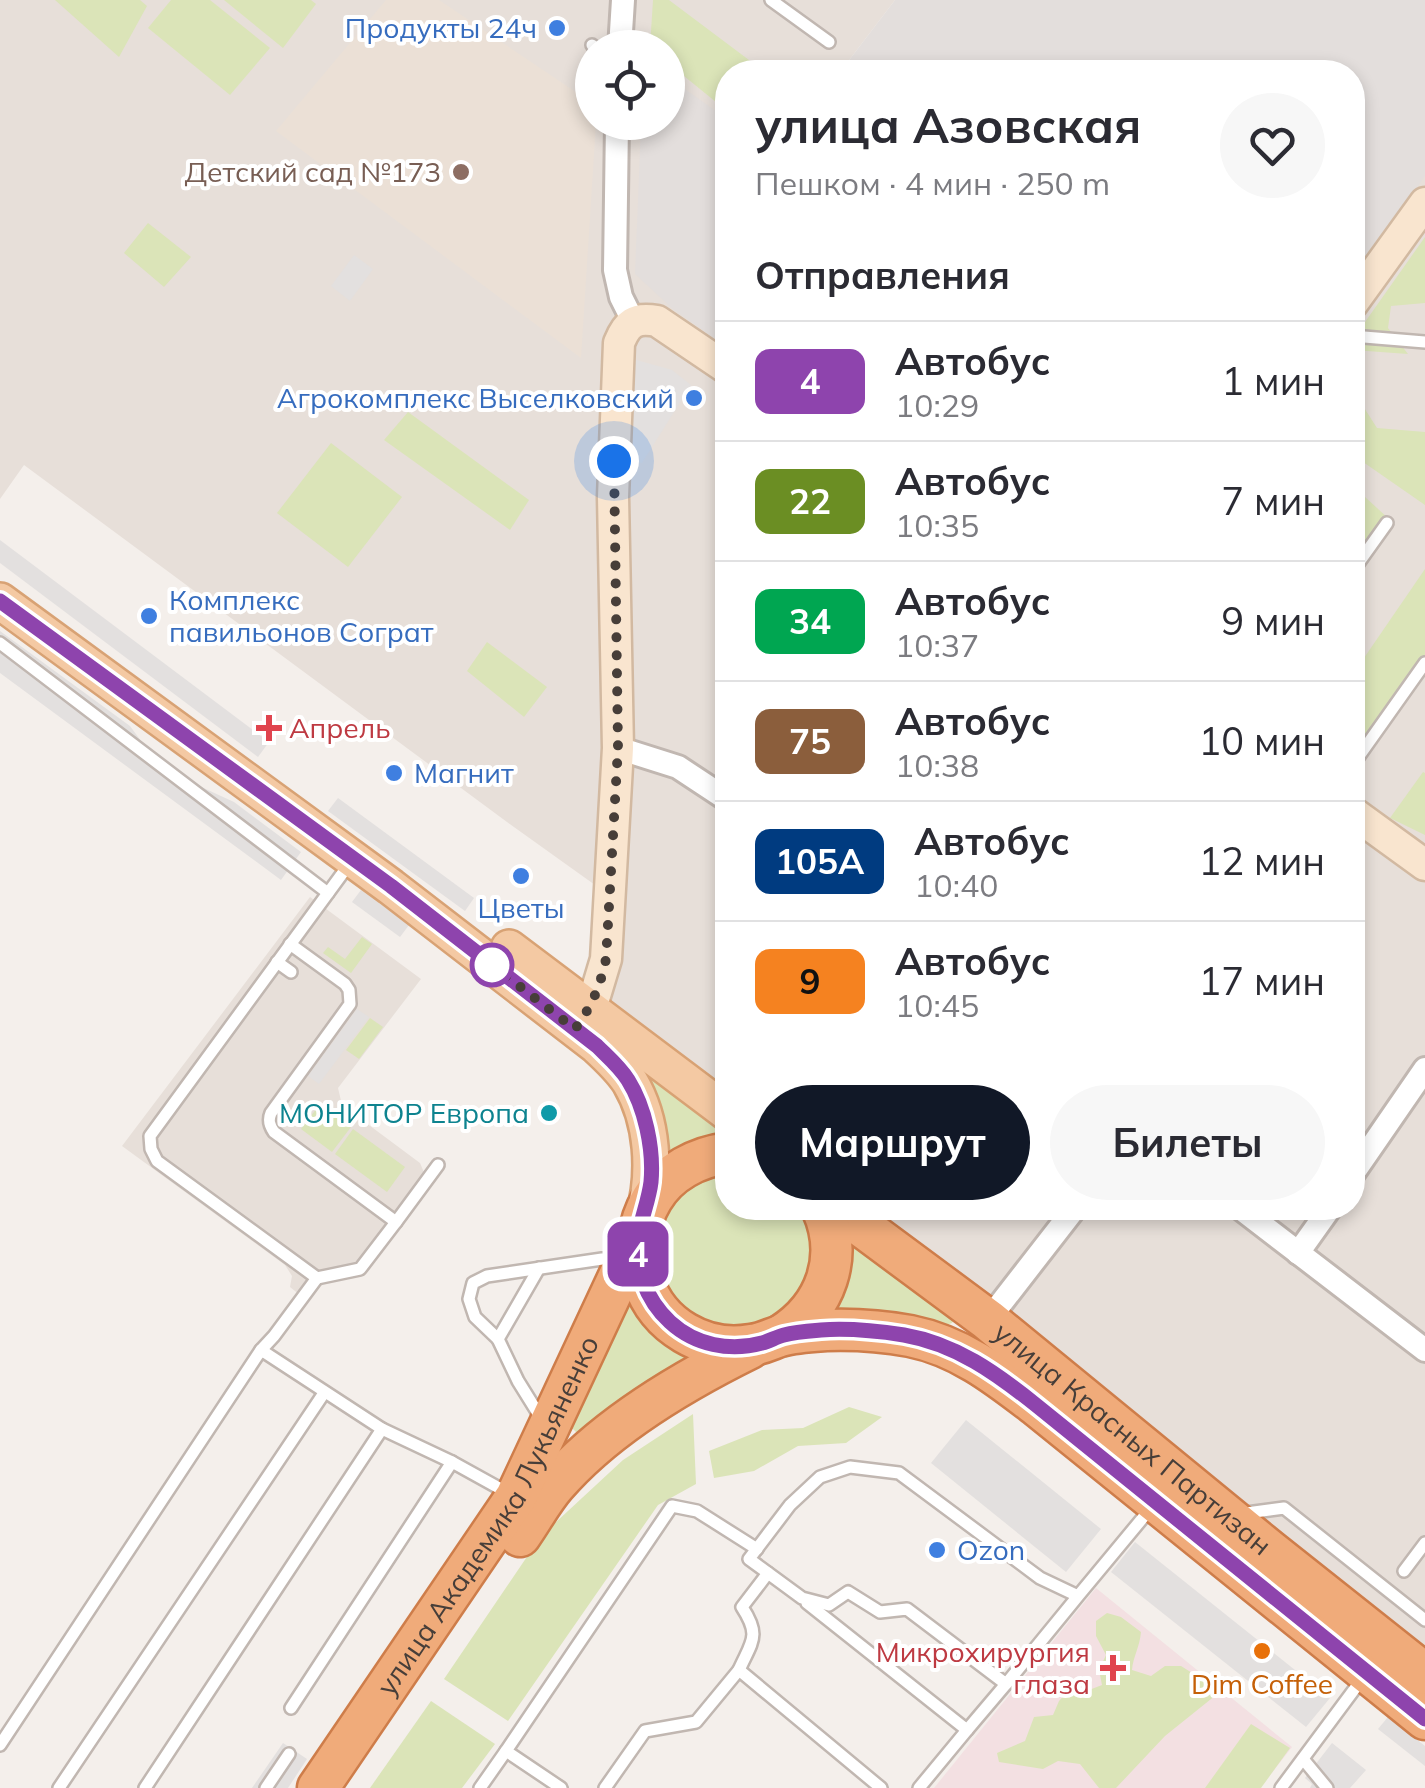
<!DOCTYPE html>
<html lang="ru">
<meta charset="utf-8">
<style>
body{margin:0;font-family:Mulish,sans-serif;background:#f7f7f7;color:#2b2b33;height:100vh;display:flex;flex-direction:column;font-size:38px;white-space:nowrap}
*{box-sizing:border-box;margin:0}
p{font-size:32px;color:#7c7c81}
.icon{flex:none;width:55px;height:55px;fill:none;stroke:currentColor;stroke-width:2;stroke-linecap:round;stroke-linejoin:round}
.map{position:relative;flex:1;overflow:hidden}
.side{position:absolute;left:715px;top:60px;width:650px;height:1160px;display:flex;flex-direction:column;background:#fff;border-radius:40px;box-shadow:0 5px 15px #0003}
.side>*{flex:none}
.badge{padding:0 20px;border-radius:15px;font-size:35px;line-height:65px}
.fabs{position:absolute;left:575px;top:30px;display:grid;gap:20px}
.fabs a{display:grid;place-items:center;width:110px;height:110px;border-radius:50%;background:#fff;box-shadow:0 5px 15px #0003;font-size:50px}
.you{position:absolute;width:50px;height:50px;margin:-25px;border:8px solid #fff;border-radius:50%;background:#1a73e8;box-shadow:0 0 0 15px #1a73e833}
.map>.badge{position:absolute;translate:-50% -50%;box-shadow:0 0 0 5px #fff}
h2{padding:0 40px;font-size:38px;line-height:90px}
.round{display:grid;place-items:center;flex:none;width:105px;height:105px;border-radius:52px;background:#f7f7f7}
.summary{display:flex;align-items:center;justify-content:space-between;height:170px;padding:0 40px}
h1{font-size:48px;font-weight:700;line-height:75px}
.button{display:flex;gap:20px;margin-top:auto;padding:20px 40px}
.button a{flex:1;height:115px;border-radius:60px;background:#111827;color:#fff;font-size:40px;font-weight:700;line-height:115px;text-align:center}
.button a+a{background:#f7f7f7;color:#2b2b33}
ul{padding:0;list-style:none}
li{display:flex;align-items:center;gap:30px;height:120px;padding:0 40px;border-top:2px solid #e1e1e2}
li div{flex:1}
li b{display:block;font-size:38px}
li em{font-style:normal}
li .badge{min-width:110px;font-weight:700;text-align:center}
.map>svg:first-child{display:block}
.residential{fill:#e7dfd9;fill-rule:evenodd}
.industrial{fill:#e3dedc}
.education{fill:#ebe0d6}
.medical{fill:#f3e0e2}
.green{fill:#dbe4b8}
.parking{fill:#e3e0df}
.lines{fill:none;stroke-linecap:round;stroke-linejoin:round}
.lane-casing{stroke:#c1b7b1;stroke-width:16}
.street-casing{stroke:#c1b7b1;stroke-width:28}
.secondary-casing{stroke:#d2b9a1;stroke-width:35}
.primary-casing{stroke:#d8a274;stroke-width:40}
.highway-casing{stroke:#ce7d4a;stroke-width:45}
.lane{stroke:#fff;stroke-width:11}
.street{stroke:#fff;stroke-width:22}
.secondary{stroke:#f9e5cf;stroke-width:30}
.primary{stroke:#f4c9a3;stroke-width:35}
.highway{stroke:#f0ab7a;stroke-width:40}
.line-casing{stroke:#fff;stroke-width:22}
.line{stroke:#8e44ad;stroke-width:15}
.walk{stroke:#473e39;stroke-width:10;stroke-dasharray:0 18}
.shop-dot{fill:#3f7fe0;stroke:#fff;stroke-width:4}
.education-dot{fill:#8d6e63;stroke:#fff;stroke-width:4}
.health-dot{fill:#e0444e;stroke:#fff;stroke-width:4}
.stop-dot{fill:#fff;stroke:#8e44ad;stroke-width:5}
.culture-dot{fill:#0f9aa8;stroke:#fff;stroke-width:4}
.food-dot{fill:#e8710a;stroke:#fff;stroke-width:4}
.labels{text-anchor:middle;stroke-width:8;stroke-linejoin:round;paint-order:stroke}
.shop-label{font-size:28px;fill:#366cbe;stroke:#fff;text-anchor:start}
.education-label{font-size:28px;fill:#785e54;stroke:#fff;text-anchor:end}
.health-label{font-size:28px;fill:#be3a42;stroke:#fff;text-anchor:start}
.culture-label{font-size:28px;fill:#0d838f;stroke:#fff;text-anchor:end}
.street-label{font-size:28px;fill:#473e39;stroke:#fff}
.food-label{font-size:28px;fill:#c56008;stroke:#fff}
</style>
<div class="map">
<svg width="1425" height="1788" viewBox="0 0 1425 1788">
<rect width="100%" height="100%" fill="#f4efeb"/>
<g class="residential">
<path d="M0,0H895L840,72H728L727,1105L611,1012L616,900L507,822L24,465L0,499ZM592,48H668V122H592Z"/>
<polygon points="1425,147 1425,1664 856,1208 1352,1208 1353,245"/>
<polygon points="310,897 421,979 338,1088 342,1105 420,1163 429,1184 359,1274 339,1277 315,1285 305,1299 290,1287 292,1276 285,1265 122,1146"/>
</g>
<g class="industrial">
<polygon points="895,0 1425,0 1425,176 1353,278 1352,72 840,72"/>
<polygon points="668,77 727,119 727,347 673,309 635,274 641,123 668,122"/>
</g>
<polygon class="education" points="386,0 439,0 592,103 592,122 596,123 581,358 276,131"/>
<polygon class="medical" points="1096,1588 1292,1747 1260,1788 934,1788"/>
<g class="green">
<polygon points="55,0 140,0 147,6 119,57"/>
<polygon points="171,0 210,0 270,48 230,95 148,28"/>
<polygon points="224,0 311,0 316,4 283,48"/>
<polygon points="653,0 669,0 765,72 728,72 727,111 668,63 668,48 650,47"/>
<polygon points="148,223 191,257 164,287 124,253"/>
<polygon points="1425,237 1425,303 1391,306 1388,328 1408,354 1353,350 1353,339"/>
<polygon points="1352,396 1363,406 1377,428 1425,432 1425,505 1353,455"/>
<polygon points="408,412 529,500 510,530 384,440"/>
<polygon points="331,443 402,497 348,567 277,513"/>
<polygon points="1353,486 1389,519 1353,573"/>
<polygon points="1425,569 1425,669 1353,769 1353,674"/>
<polygon points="487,642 547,687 524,717 467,671"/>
<polygon points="1423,772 1425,773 1425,835 1390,818"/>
<polygon points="362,937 372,944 351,973 323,953 328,947 345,959"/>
<polygon points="370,1018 383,1027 359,1059 346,1050"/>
<polygon points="641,1059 726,1130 723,1134 696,1140 667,1157"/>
<polygon points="320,1104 351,1127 332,1152 301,1129"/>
<polygon points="353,1129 405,1167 387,1192 335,1154"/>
<polygon points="727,1168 728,1208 806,1208 815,1233 811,1279 782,1315 753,1327 722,1328 693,1317 670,1296 657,1268 656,1236 675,1195 715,1170"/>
<polygon points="857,1239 954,1319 952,1323 946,1325 836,1312 833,1309 850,1243"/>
<polygon points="629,1302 693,1355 591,1430 577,1433 570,1426"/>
<polygon points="849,1407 882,1417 846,1443 798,1446 754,1471 714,1478 709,1451 762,1430 803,1428"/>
<polygon points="693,1414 696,1484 658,1505 508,1721 444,1679 541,1536 623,1460"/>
<path d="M1107,1613L1121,1617L1141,1632C1140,1646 1133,1657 1132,1670L1151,1676L1165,1666H1181L1221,1691L1165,1736L1116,1788H1099L1080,1764L1058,1761L1043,1769L999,1762L997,1753L1025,1741L1034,1717L1053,1715L1059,1701L1070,1689L1089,1690L1102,1685L1099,1670L1106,1655L1096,1636V1621Z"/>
<polygon points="431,1701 495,1744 462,1788 370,1788"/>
<polygon points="1251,1724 1290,1748 1261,1788 1205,1788"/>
</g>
<g class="parking">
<polygon points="354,255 373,269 350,301 331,286"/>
<polygon points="626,357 672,370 691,385 642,463 626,459"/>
<polygon points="0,540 269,742 258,757 0,563"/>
<polygon points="0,631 130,726 152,756 184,779 234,802 301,852 281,880 0,673"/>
<polygon points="338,798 474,898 465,911 328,811"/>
<polygon points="361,890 409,925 400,937 352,902"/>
<polygon points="357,1009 369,1017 319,1084 308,1076"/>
<polygon points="966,1420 1101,1529 1066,1572 931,1463"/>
<polygon points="1135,1542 1330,1698 1306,1727 1111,1572"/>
<polygon points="1388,1717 1425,1746 1425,1766 1378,1729"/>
<polygon points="283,1743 307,1759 288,1788 252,1788"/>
<polygon points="1332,1743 1366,1770 1350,1788 1310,1788 1312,1784 1305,1778"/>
</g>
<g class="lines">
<defs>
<g id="lane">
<polyline points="771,0 829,42"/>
<polyline points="592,45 595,48"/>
<polyline points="1352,336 1425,342"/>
<polyline points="1352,572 1387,523"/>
<polyline points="0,643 328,893"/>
<polyline points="1352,766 1425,663"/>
<path d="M290,944L345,984L349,990L350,1004L271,1113C268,1120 269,1125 274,1132L396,1222L360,1269L317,1278"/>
<polyline points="277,962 291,972"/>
<polyline points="396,1222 438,1165"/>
<polyline points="498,1339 539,1268"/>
<polyline points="261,1350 274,1336 317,1278 157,1161 151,1149 150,1136 350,863"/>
<polyline points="541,1418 518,1381 498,1339 475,1317 469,1299 473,1283 487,1276 602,1259 619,1259"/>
<polyline points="1239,1514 1284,1508 1425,1620"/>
<polyline points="1404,1571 1425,1543"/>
<path d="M768,1573L742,1607C761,1636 752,1641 739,1670L881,1788"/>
<polyline points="1078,1596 1006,1684 907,1609 880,1612 848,1592 829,1605 802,1598 749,1559 790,1505 820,1477 850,1467 899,1473 1040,1578 1078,1596 1151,1508"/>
<polyline points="807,1603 967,1730 1006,1684"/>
<polyline points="291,1708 452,1462"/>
<polyline points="0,1745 261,1350 382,1429 452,1462 508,1493"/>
<polyline points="1303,1759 1327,1788"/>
<polyline points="59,1788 324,1393"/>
<polyline points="145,1788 382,1429"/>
<polyline points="266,1788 289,1754"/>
<polyline points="480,1788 506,1751"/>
<polyline points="561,1788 506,1751 672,1506 697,1511 757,1549"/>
<polyline points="605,1788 645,1731 696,1722 739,1670"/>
<polyline points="919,1788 967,1730"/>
<polyline points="1281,1788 1362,1679"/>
</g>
<g id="street">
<polyline points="620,48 623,0"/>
<polyline points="617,122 615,270 621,297 633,321"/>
<polyline points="618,748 678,767 728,800"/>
<polyline points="1352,1175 1425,1069"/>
<polyline points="1240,1208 1425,1350"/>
<polyline points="1298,1253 1330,1208"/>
<polyline points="988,1320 1075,1208"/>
</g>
<g id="secondary">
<polyline points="1352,304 1425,203"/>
<polyline points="1352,812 1425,865"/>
<path d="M578,1026L591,1009L606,959L618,748L613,497L619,343C627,323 635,317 657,321L728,369"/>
</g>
<g id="primary">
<path d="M0,601L391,887L597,1046C609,1057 621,1068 630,1082C653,1121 656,1173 644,1216"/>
<polyline points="509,948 728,1113"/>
</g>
<g id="highway">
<path d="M728,1153C697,1157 668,1172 652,1199C637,1224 634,1254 643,1281C658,1326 704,1353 751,1345C762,1344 771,1339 780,1336C794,1332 812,1331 826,1330C854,1329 883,1331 910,1336C960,1346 997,1375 1036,1405L1425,1719"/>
<path id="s1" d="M837,1208L988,1320L1270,1551L1425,1674"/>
<path d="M782,1335C826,1307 844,1257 822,1208"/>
<path d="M520,1536C532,1519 542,1500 555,1485C605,1427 683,1381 750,1348"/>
<path id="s2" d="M318,1788L516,1497L637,1238"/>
</g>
</defs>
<use href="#lane" class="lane-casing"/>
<use href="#street" class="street-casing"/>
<use href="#secondary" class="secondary-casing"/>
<use href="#primary" class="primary-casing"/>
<use href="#highway" class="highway-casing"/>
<use href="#lane" class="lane"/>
<use href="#street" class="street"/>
<use href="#secondary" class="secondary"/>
<use href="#primary" class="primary"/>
<use href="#highway" class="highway"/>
</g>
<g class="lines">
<defs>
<path id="line" d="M0,601L391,886L597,1046C608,1057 620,1067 628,1080C645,1107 654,1149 651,1182C649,1199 642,1216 639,1233C633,1266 646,1300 670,1322C695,1345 730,1352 762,1343C770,1341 776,1337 784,1335C795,1332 809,1331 821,1330C848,1328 878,1331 904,1335C956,1344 996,1373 1036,1405L1425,1719"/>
</defs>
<use href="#line" class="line-casing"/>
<use href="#line" class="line"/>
<path class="walk" d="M492,965L575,1029C592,1006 600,987 606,959L618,748L614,461"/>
</g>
<g class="shop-dot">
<circle cx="557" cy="28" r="10"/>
<circle cx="694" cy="398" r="10"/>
<circle cx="149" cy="616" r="10"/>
<circle cx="394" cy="773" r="10"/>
<circle cx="521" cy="876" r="10"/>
<circle cx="937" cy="1550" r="10"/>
</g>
<circle class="education-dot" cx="461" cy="172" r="10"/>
<g class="health-dot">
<path d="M264 713h10v10h10v10h-10v10h-10v-10h-10v-10h10z"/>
<path d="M1108 1653h10v10h10v10h-10v10h-10v-10h-10v-10h10z"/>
</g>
<circle class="stop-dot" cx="492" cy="965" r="20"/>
<circle class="culture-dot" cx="549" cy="1113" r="10"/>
<circle class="food-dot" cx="1262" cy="1651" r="10"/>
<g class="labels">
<g class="shop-label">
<text x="537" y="38" text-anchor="end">Продукты 24ч</text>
<text x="674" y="408" text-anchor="end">Агрокомплекс Выселковский</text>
<text x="169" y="610">Комплекс<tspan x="169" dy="32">павильонов Сограт</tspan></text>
<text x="414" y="783">Магнит</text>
<text x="521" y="918" text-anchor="middle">Цветы</text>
<text x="957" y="1560">Ozon</text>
</g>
<g class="education-label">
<text x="441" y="182">Детский cад №173</text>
</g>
<g class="health-label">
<text x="289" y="738">Апрель</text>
<text x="1090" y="1662" text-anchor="end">Микрохирургия<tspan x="1090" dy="32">глаза</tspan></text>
</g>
<g class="culture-label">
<text x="529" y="1123">МОНИТОР Европа</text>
</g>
<g class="street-label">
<text dy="10" stroke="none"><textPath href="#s1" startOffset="375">улица Красных Партизан</textPath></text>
<text dy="10" stroke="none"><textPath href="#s2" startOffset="322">улица Академика Лукьяненко</textPath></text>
</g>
<g class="food-label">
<text x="1262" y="1694">Dim Coffee</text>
</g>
</g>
</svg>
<div class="fabs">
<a><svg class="icon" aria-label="locate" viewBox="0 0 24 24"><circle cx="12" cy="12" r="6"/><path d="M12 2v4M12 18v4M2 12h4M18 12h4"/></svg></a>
</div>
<div class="you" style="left:614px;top:461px"></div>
<b class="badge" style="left:638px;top:1254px;background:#8e44ad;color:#fff">4</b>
<section class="side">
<div class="summary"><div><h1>улица Азовская</h1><p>Пешком · 4 мин · 250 m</p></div><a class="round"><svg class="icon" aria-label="heart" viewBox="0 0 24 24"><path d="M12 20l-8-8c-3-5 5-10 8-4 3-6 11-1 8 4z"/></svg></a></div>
<h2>Отправления</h2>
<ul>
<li><span class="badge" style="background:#8e44ad;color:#fff">4</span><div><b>Автобус</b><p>10:29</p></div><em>1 мин</em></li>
<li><span class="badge" style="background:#6b8e23;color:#fff">22</span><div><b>Автобус</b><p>10:35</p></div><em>7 мин</em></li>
<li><span class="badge" style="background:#00a651;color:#fff">34</span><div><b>Автобус</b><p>10:37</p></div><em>9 мин</em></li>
<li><span class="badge" style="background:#8b5e3c;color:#fff">75</span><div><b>Автобус</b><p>10:38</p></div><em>10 мин</em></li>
<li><span class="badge" style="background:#003b80;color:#fff">105А</span><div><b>Автобус</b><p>10:40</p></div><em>12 мин</em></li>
<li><span class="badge" style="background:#f58220;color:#111">9</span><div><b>Автобус</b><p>10:45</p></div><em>17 мин</em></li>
</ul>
<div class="button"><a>Маршрут</a><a>Билеты</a></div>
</section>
</div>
